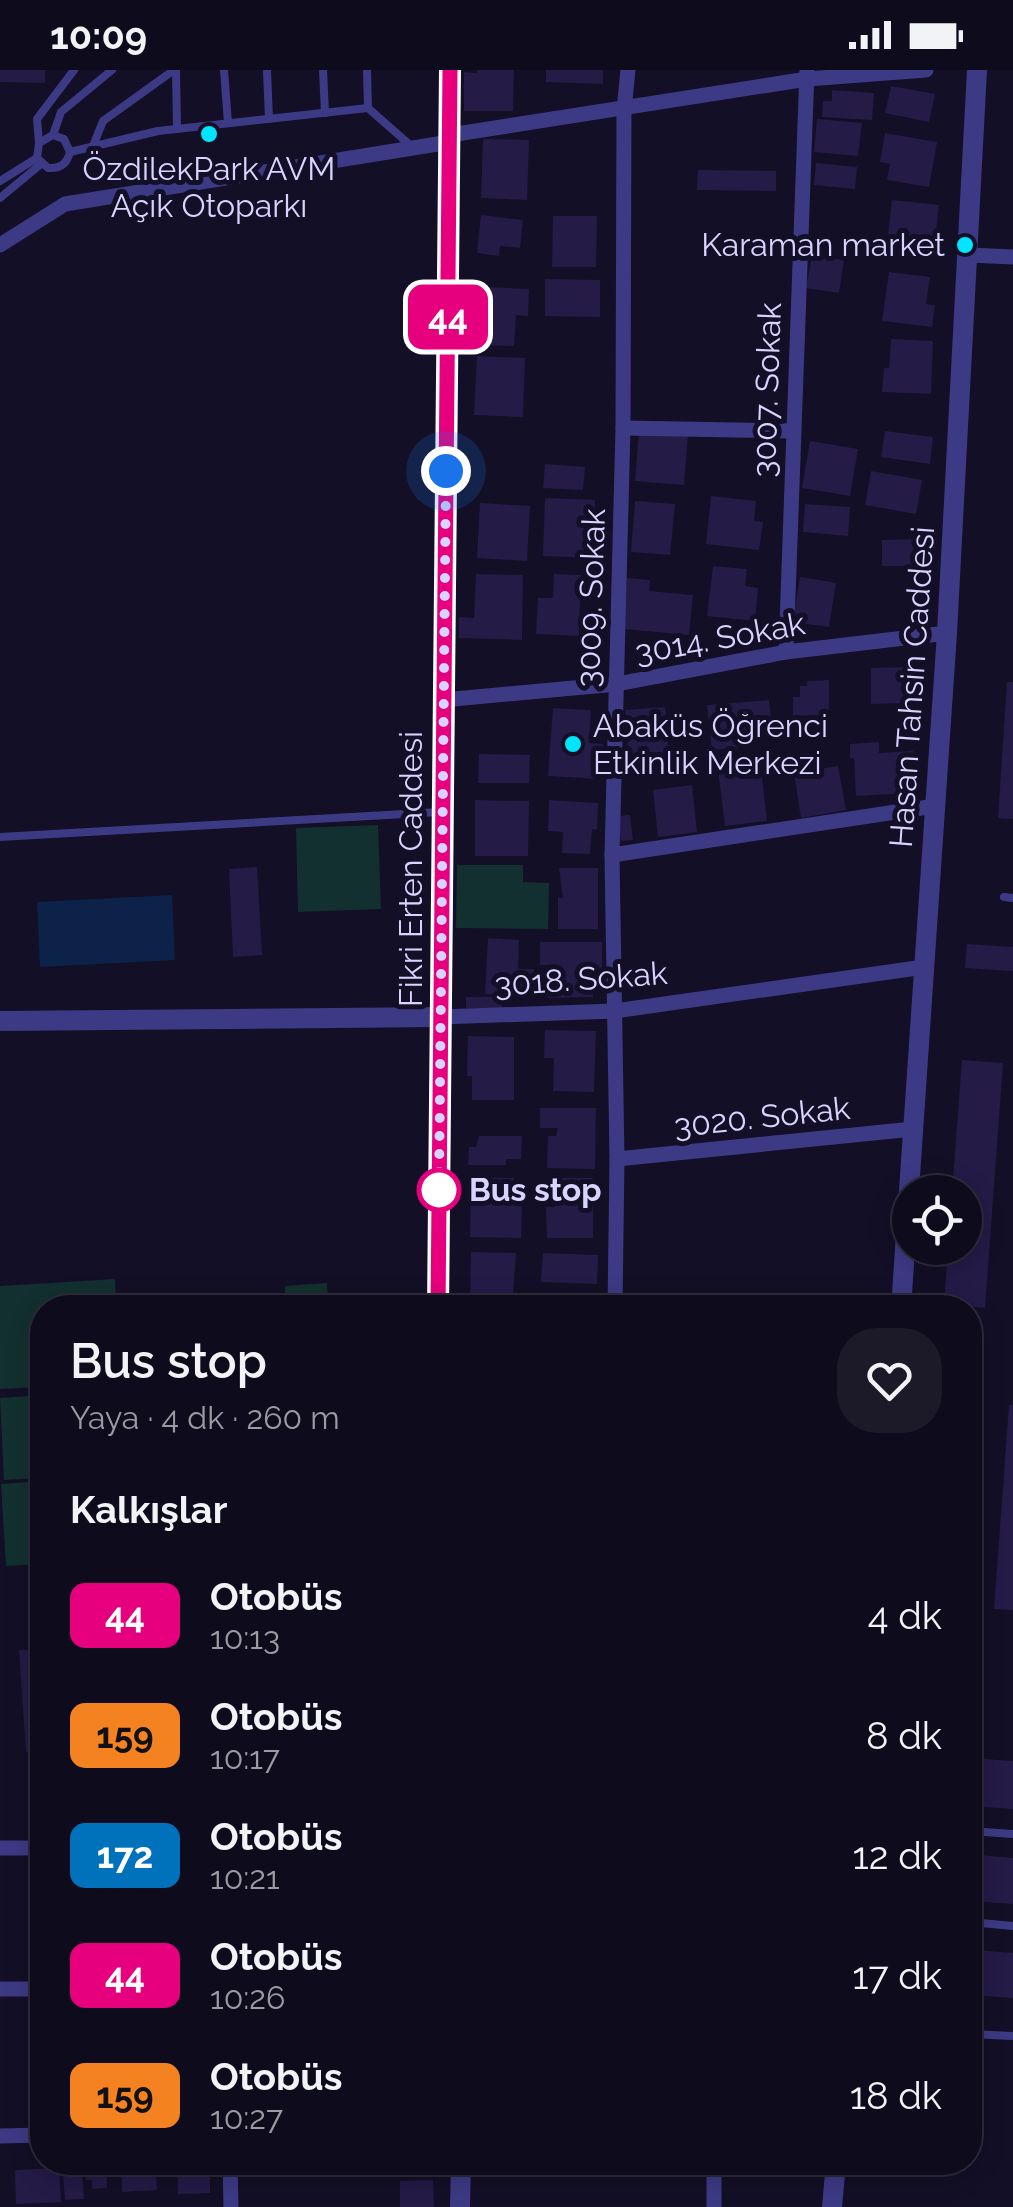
<!DOCTYPE html>
<html lang="tr">
<meta charset="utf-8">
<style>
body{margin:0;font-family:Raleway,sans-serif;background:#1c1929;color:#f1f3f6;height:100vh;display:flex;flex-direction:column;font-size:38px;white-space:nowrap}
*{box-sizing:border-box;margin:0}
p{font-size:32px;color:#9b9ba3}
.icon{flex:none;width:55px;height:55px;fill:none;stroke:currentColor;stroke-width:2;stroke-linecap:round;stroke-linejoin:round}
.map{position:relative;flex:1;overflow:hidden}
.details{position:absolute;left:30px;top:1225px;width:952px;height:880px;display:flex;flex-direction:column;background:#0e0b1c;border-radius:40px;box-shadow:0 5px 25px #0003,0 0 0 2px #2e2b3b}
.details>*{flex:none}
.badge{padding:0 20px;border-radius:15px;font-size:35px;line-height:65px}
.tools{position:absolute;left:892px;top:1105px;display:grid;gap:20px}
.tools a{display:grid;place-items:center;width:90px;height:90px;border-radius:50%;background:#0e0b1c;box-shadow:0 5px 25px #0003,0 0 0 2px #2e2b3b;font-size:50px}
.you{position:absolute;width:50px;height:50px;margin:-25px;border:8px solid #fff;border-radius:50%;background:#1a73e8;box-shadow:0 0 0 15px #1a73e833}
.map>.badge{position:absolute;translate:-50% -50%;box-shadow:0 0 0 5px #fff}
h2{padding:0 40px;font-size:38px;line-height:90px}
.round{display:grid;place-items:center;flex:none;width:105px;height:105px;border-radius:40px;background:#1c1929}
.head{display:flex;align-items:center;justify-content:space-between;height:170px;padding:0 40px}
h1{font-size:48px;font-weight:600;line-height:75px}
ul{padding:0;list-style:none}
li{display:flex;align-items:center;gap:30px;height:120px;padding:0 40px}
li div{flex:1}
li b{display:block;font-size:38px}
li em{font-style:normal}
li .badge{min-width:110px;font-weight:700;text-align:center}
.status{display:flex;justify-content:space-between;align-items:center;height:70px;padding:0 50px;background:#0e0b1c;direction:ltr}
.status svg{height:28px;fill:currentColor}
.map>svg:first-child{display:block}
.green{fill:#12302f}
.water{fill:#0c2248}
.building{fill:#241b47}
.lines{fill:none;stroke-linecap:round;stroke-linejoin:round}
.service{stroke:#3d3a85;stroke-width:8}
.minor{stroke:#3d3a85;stroke-width:15}
.tertiary{stroke:#3d3a85;stroke-width:20}
.line-casing{stroke:#fff;stroke-width:22}
.line{stroke:#e6007e;stroke-width:15}
.walk{stroke:#d9d4ff;stroke-width:10;stroke-dasharray:0 18}
.poi-dot{fill:#00e5ff;stroke:#130f26;stroke-width:4}
.stop-dot{fill:#fff;stroke:#e6007e;stroke-width:5}
.labels{text-anchor:middle;stroke-width:10;stroke-linejoin:round;paint-order:stroke}
.poi-label{font-size:32px;fill:#d9d4ff;stroke:#130f26}
.street-label{font-size:32px;fill:#d9d4ff;stroke:#130f26}
.stop-label{font-size:32px;font-weight:bold;fill:#d9d4ff;stroke:#130f26;text-anchor:start}
</style>
<div class="status"><b>10:09</b><svg viewBox="0 0 49 12"><path d="M0 12V9h3v3zM5 12V6h3v6zM10 12V3h3v9zM15 12V0h3v12zM26 1h20v11H26zM47 4h2v5h-2z"/></svg></div>
<div class="map">
<svg width="1013" height="2137" viewBox="0 0 1013 2137">
<rect width="100%" height="100%" fill="#130f26"/>
<g class="green">
<polygon points="378,755 381,839 298,842 296,758"/>
<polygon points="457,795 523,795 523,812 549,813 548,859 456,858"/>
<polygon points="115,1209 116,1237 42,1238 42,1317 0,1319 0,1216"/>
<polygon points="327,1213 328,1237 220,1237 220,1235 285,1231 285,1216"/>
<polygon points="42,1325 42,1408 4,1410 0,1328"/>
<polygon points="42,1411 42,1494 6,1496 1,1414"/>
</g>
<polygon class="water" points="172,825 175,890 40,897 37,832"/>
<g class="building">
<polygon points="0,0 45,0 45,13 0,12"/>
<polygon points="477,0 514,0 513,41 464,41 464,2 477,3"/>
<polygon points="546,0 603,0 603,14 546,12"/>
<polygon points="891,16 935,24 929,52 885,43"/>
<polygon points="832,20 874,23 872,50 822,47 823,31 832,31"/>
<polygon points="817,49 862,53 858,86 814,82"/>
<polygon points="885,63 937,72 929,117 887,110 890,94 880,92"/>
<polygon points="483,69 529,70 527,130 481,128"/>
<polygon points="816,93 857,97 855,119 814,115"/>
<polygon points="698,100 776,101 776,121 697,120"/>
<polygon points="892,130 939,135 933,187 886,182"/>
<polygon points="481,145 523,150 520,178 500,176 499,186 477,183"/>
<polygon points="553,146 597,146 596,197 552,197"/>
<polygon points="812,185 844,190 839,223 806,218"/>
<polygon points="889,202 930,207 926,234 935,235 932,257 882,251"/>
<polygon points="545,209 600,210 600,247 545,246"/>
<polygon points="464,216 529,219 528,246 516,245 514,276 476,275 478,246 462,245"/>
<polygon points="891,269 933,271 931,324 882,322 884,298 889,298"/>
<polygon points="477,286 525,288 523,347 474,345"/>
<polygon points="639,361 688,365 684,415 635,411"/>
<polygon points="885,361 933,367 930,394 881,387"/>
<polygon points="810,371 858,379 850,426 802,418"/>
<polygon points="545,394 585,397 583,420 543,418"/>
<polygon points="871,401 922,410 916,444 865,435"/>
<polygon points="711,426 756,431 754,451 763,452 759,480 706,474"/>
<polygon points="545,428 595,430 593,488 543,486"/>
<polygon points="635,431 675,434 670,485 631,482"/>
<polygon points="480,433 530,436 527,491 477,488"/>
<polygon points="805,434 850,437 848,466 803,462"/>
<polygon points="924,469 924,496 882,496 882,470"/>
<polygon points="713,496 747,499 745,516 758,518 755,551 707,546"/>
<polygon points="476,504 523,505 522,570 459,568 459,547 474,548"/>
<polygon points="554,504 581,505 579,566 536,564 538,528 553,528"/>
<polygon points="800,507 836,513 829,557 793,552"/>
<polygon points="627,508 650,510 649,521 693,525 689,565 623,559"/>
<polygon points="910,597 910,633 871,634 871,598"/>
<polygon points="829,610 829,645 793,646 793,627 800,627 800,616 807,616 807,611"/>
<polygon points="1007,612 1013,612 1013,749 998,748"/>
<polygon points="769,630 773,665 741,669 741,677 712,680 707,635"/>
<polygon points="665,637 669,683 629,686 625,640"/>
<polygon points="553,638 591,640 589,673 603,674 601,709 548,706"/>
<polygon points="879,672 879,683 913,681 915,723 856,726 854,688 850,688 850,674"/>
<polygon points="479,684 530,685 529,713 478,713"/>
<polygon points="838,696 846,740 801,748 794,703"/>
<polygon points="748,697 749,709 762,707 767,751 725,756 718,700"/>
<polygon points="692,715 697,762 658,767 653,720"/>
<polygon points="475,730 529,731 528,786 475,786"/>
<polygon points="549,730 598,733 597,760 592,759 590,784 562,783 563,762 548,761"/>
<polygon points="630,745 633,770 621,771 618,746"/>
<polygon points="257,797 262,885 233,887 229,799"/>
<polygon points="559,798 598,798 598,859 558,859 558,827 563,828"/>
<polygon points="488,868 519,870 518,899 534,899 532,926 485,924"/>
<polygon points="540,872 602,872 602,904 585,904 585,908 593,908 593,927 546,928 546,908 554,907 555,904 549,904 549,895 540,895"/>
<polygon points="967,874 1013,877 1013,901 965,898"/>
<rect x="466" y="927" width="36" height="11"/>
<polygon points="545,960 596,961 594,1022 553,1021 554,988 544,988"/>
<polygon points="468,966 514,967 514,1030 472,1030 472,1006 467,1006"/>
<polygon points="962,990 1003,993 985,1238 944,1235 948,1178 965,1178 965,1122 952,1122"/>
<polygon points="540,1038 596,1038 595,1099 547,1098 548,1066 556,1066 558,1058 540,1058"/>
<polygon points="479,1066 522,1066 521,1089 506,1089 506,1095 468,1095 469,1077 476,1077"/>
<polygon points="471,1107 514,1108 513,1135 522,1136 521,1168 470,1167"/>
<polygon points="554,1108 593,1108 593,1168 547,1168 546,1137 555,1137"/>
<polygon points="471,1182 516,1183 512,1238 470,1238"/>
<polygon points="543,1183 598,1185 597,1214 541,1212"/>
<polygon points="1009,1335 1013,1335 1013,1540 994,1539"/>
<polygon points="42,1579 42,1680 26,1682 19,1580"/>
<polygon points="970,1688 1013,1691 1013,1739 970,1736"/>
<polygon points="970,1784 1013,1788 1013,1834 970,1831"/>
<polygon points="970,1862 978,1862 976,1880 1013,1883 1013,1928 970,1925"/>
<polygon points="85,2092 106,2092 107,2118 92,2119 92,2110 86,2110"/>
<polygon points="121,2092 155,2092 157,2120 122,2122"/>
<polygon points="177,2092 210,2092 210,2123 178,2124"/>
<polygon points="59,2098 61,2132 16,2134 15,2100"/>
<polygon points="82,2103 84,2129 65,2130 63,2104"/>
<polygon points="433,2110 434,2137 400,2137 400,2111"/>
</g>
<g class="lines">
<g class="service">
<polyline points="176,0 177,59"/>
<polyline points="224,0 228,53"/>
<polyline points="267,0 269,49"/>
<polyline points="323,0 325,43"/>
<polyline points="368,38 410,75"/>
<polyline points="53,65 61,42 112,0"/>
<polyline points="39,73 37,49 74,0"/>
<polyline points="93,76 103,51 174,0"/>
<path d="M37,88L48,98C60,99 67,94 70,82L158,61L368,38L367,0"/>
<polyline points="37,88 39,73 53,65 64,69 70,82"/>
<polyline points="0,111 37,88"/>
<polyline points="0,128 41,94"/>
<polyline points="0,767 440,742"/>
<polyline points="1004,827 1013,828"/>
<polyline points="970,1761 1013,1764"/>
<polyline points="970,1852 1013,1856"/>
<polyline points="970,1964 1013,1966"/>
</g>
<g class="minor">
<polyline points="450,65 807,9 926,0"/>
<polyline points="0,175 65,134 450,72"/>
<polyline points="969,185 1013,187"/>
<polyline points="623,358 793,361"/>
<polyline points="786,582 807,0"/>
<polyline points="443,630 617,614 786,582 947,563"/>
<polyline points="612,785 935,736"/>
<polyline points="440,947 615,941 924,897"/>
<polyline points="617,1089 913,1059"/>
<polyline points="615,1238 617,1089 612,785 623,358 624,40 628,0"/>
<polyline points="0,1778 42,1778"/>
<polyline points="0,1919 42,1919"/>
<polyline points="0,2066 42,2065"/>
<polyline points="230,2092 231,2137"/>
<polyline points="714,2137 714,2092"/>
</g>
<g class="tertiary">
<polyline points="0,951 440,947"/>
<polyline points="439,1238 450,0"/>
<polyline points="901,1238 947,563 977,0"/>
<polyline points="460,2137 461,2092"/>
<polyline points="832,2137 836,2092"/>
</g>
</g>
<g class="lines">
<defs>
<polyline id="line" points="438,1238 450,0"/>
</defs>
<use href="#line" class="line-casing"/>
<use href="#line" class="line"/>
<polyline class="walk" points="439,1120 446,401"/>
</g>
<g class="poi-dot">
<circle cx="209" cy="64" r="10"/>
<circle cx="965" cy="175" r="10"/>
<circle cx="573" cy="674" r="10"/>
</g>
<circle class="stop-dot" cx="439" cy="1120" r="20"/>
<g class="labels">
<g class="poi-label">
<text x="209" y="110">ÖzdilekPark AVM<tspan x="209" dy="37">Açık Otoparkı</tspan></text>
<text x="945" y="186" text-anchor="end">Karaman market</text>
<text x="593" y="667" text-anchor="start">Abaküs Öğrenci<tspan x="593" dy="37">Etkinlik Merkezi</tspan></text>
</g>
<g class="street-label">
<text transform="translate(767 320) rotate(-88)" y="11">3007. Sokak</text>
<text transform="translate(591 528) rotate(-88)" y="11">3009. Sokak</text>
<text transform="translate(720 568) rotate(-10)" y="11">3014. Sokak</text>
<text transform="translate(912 617) rotate(-86)" y="11">Hasan Tahsin Caddesi</text>
<text transform="translate(411 799) rotate(-90)" y="11">Fikri Erten Caddesi</text>
<text transform="translate(581 909) rotate(-4)" y="11">3018. Sokak</text>
<text transform="translate(762 1047) rotate(-6)" y="11">3020. Sokak</text>
</g>
<g class="stop-label">
<text x="469" y="1131">Bus stop</text>
</g>
</g>
</svg>
<div class="tools">
<a><svg class="icon" aria-label="locate" viewBox="0 0 24 24"><circle cx="12" cy="12" r="6"/><path d="M12 2v4M12 18v4M2 12h4M18 12h4"/></svg></a>
</div>
<div class="you" style="left:446px;top:401px"></div>
<b class="badge" style="left:448px;top:247px;background:#e6007e;color:#fff">44</b>
<section class="details">
<div class="head"><div><h1>Bus stop</h1><p>Yaya · 4 dk · 260 m</p></div><a class="round"><svg class="icon" aria-label="heart" viewBox="0 0 24 24"><path d="M12 20l-8-8c-3-5 5-10 8-4 3-6 11-1 8 4z"/></svg></a></div>
<h2>Kalkışlar</h2>
<ul>
<li><span class="badge" style="background:#e6007e;color:#fff">44</span><div><b>Otobüs</b><p>10:13</p></div><em>4 dk</em></li>
<li><span class="badge" style="background:#f58220;color:#111">159</span><div><b>Otobüs</b><p>10:17</p></div><em>8 dk</em></li>
<li><span class="badge" style="background:#0072bc;color:#fff">172</span><div><b>Otobüs</b><p>10:21</p></div><em>12 dk</em></li>
<li><span class="badge" style="background:#e6007e;color:#fff">44</span><div><b>Otobüs</b><p>10:26</p></div><em>17 dk</em></li>
<li><span class="badge" style="background:#f58220;color:#111">159</span><div><b>Otobüs</b><p>10:27</p></div><em>18 dk</em></li>
</ul>
</section>
</div>
